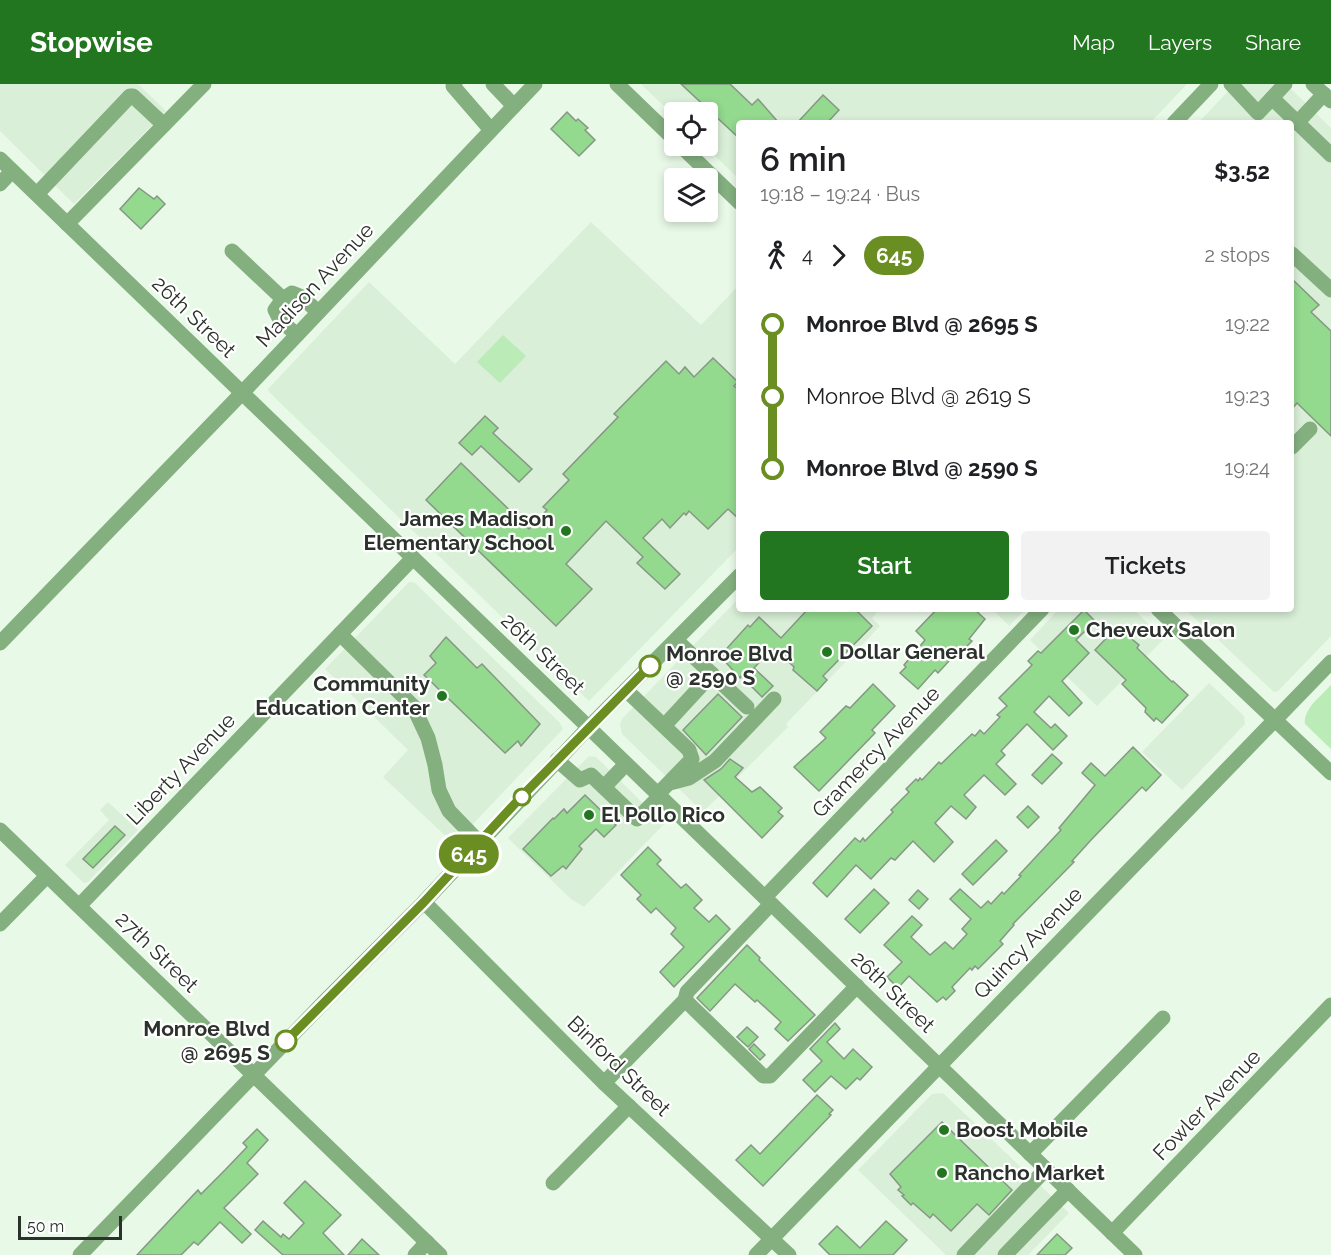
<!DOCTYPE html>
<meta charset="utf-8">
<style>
body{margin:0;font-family:Raleway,sans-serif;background:#f2f2f2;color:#202124;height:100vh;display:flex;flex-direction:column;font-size:22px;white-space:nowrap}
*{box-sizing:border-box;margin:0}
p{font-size:20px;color:#757577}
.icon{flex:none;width:33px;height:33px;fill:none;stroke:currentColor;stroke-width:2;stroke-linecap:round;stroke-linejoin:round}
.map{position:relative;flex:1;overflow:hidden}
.drawer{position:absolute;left:736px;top:36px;width:558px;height:492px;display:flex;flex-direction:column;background:#fff;border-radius:6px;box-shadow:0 3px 9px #0003}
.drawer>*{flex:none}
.badge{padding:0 12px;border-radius:20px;font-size:21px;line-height:39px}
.fabs{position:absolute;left:664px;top:18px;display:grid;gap:12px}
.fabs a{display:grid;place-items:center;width:54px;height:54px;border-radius:6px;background:#fff;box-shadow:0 3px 9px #0003;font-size:30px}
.scale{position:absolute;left:18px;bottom:15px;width:104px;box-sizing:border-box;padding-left:6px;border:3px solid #2b312b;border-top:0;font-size:16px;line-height:21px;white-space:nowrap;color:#2b312b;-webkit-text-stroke:4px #fff;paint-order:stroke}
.map>.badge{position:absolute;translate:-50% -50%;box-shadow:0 0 0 3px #fff}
.legs{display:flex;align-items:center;gap:9px;height:66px;padding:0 24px;font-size:20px}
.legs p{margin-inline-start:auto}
.summary{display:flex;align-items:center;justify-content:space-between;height:102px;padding:0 24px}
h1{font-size:33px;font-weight:600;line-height:45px}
.primary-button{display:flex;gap:12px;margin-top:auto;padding:12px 24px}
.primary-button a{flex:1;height:69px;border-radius:6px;background:#237620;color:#fff;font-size:24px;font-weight:600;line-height:69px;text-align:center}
.primary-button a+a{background:#f2f2f2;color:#202124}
ul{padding:0 24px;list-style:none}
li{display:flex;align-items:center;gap:21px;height:72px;font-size:22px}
li i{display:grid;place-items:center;width:9px;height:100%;margin:0 8px;background:currentColor}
li i::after{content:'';width:15px;height:15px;margin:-8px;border:4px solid;border-radius:50%;background:#fff}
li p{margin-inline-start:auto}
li:first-child i{background:linear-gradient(#0000 50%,currentColor 0)}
li:last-child i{background:linear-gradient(currentColor 50%,#0000 0)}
header{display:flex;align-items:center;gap:36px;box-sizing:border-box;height:84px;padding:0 30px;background:#237620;color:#fff}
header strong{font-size:28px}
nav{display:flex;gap:33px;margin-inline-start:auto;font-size:21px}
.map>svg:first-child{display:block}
.built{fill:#d9efd7}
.green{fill:#bbebb6}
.building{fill:#93d98e;stroke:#879686;stroke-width:1.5}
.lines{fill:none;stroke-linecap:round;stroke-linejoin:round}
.minor{stroke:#84b080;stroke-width:15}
.line-1-casing{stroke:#fff;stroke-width:14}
.line-1{stroke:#6b8e23;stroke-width:9}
.poi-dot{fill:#237620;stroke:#fff;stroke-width:2}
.stop-1-dot{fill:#fff;stroke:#6b8e23;stroke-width:3}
.labels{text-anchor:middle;stroke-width:4.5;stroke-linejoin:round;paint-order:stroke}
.street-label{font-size:21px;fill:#2b312b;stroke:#fff}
.poi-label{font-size:21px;font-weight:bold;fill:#2b312b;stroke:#fff;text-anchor:start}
.stop-label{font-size:21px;font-weight:bold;fill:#2b312b;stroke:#fff;text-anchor:start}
</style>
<header>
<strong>Stopwise</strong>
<nav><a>Map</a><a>Layers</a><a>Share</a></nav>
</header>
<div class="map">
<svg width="1331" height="1171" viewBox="0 0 1331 1171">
<rect width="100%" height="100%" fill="#e9f9e7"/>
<g class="built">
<polygon points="0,0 138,0 166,27 74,120 0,47"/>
<polygon points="641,0 1187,0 1150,39 740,39 739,95 705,62 708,62 708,28 675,28 675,33"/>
<polygon points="1235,0 1286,0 1331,44 1331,552 1278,607 1274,608 1185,525 1292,525 1292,39 1198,39"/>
<polygon points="591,138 701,241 739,201 739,463 589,617 269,308 268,305 369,198 455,280"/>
<polygon points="409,498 415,499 560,639 563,645 454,760 383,693 408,666 325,585"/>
<polygon points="739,514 740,525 880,525 872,534 880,542 786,640 788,643 703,728 622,650 620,641 622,635"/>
<polygon points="992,525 1026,525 1009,542"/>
<polygon points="1059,525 1133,525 1164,555 1097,622 1030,556"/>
<polygon points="1209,599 1244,632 1245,640 1182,706 1142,668"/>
<polygon points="589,672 596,673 664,740 584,823 571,815 508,754"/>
<polygon points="108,718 138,746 88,798 84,799 65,781 109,736 100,726"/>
<polygon points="943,1009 1069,1129 1028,1171 946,1171 858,1086 932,1010"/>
</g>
<g class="green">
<polygon points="503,251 526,272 500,299 477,278"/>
<path d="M1331,601V665L1305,640C1303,625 1321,612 1331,601Z"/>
</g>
<g class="building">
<polygon points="681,0 730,0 752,21 758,15 779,39 740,39 740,55"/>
<polygon points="823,11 839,26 827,39 797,39"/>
<polygon points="567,28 576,37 578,35 588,44 585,46 595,56 579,72 551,45"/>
<polygon points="139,104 154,115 157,112 165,120 141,145 120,125"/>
<polygon points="1292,195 1319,221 1311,228 1331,247 1331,352 1297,319 1292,325"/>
<polygon points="713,274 738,298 734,302 740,307 740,436 728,425 708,445 689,427 686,431 684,429 670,444 662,435 643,454 680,490 665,505 637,479 643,473 606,437 566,480 592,505 556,542 426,416 461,379 529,445 547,426 543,423 569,396 563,390 618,333 614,330 666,277 679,290 685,283 694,293"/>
<polygon points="485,332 498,344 493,349 532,385 519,398 481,362 472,371 459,359"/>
<polygon points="808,525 855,525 872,542 823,592 827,596 817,607 793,586 794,583 775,565 771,570 769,568 754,584 773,602 762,613 741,592 740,594 720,572 748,541 750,543 759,533 781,554"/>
<polygon points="937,525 974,525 985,535 969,555 972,557 961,568 959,566 938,589 935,586 918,605 900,589 906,583 904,581 925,556 916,547"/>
<polygon points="1084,526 1095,537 1076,556 1089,569 1062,597 1082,619 1069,632 1049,612 1034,628 1051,644 1055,640 1067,652 1053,666 1027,640 1001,667 1005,671 996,680 1016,700 1005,711 984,691 964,711 976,723 966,735 951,722 935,739 953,758 934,778 913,757 895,776 891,774 871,795 856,781 827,813 813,799 855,754 860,758 863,754 865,757 893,728 891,726 909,708 906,705 916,695 918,697 920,694 922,696 939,678 941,680 972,650 975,652 980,646 984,650 1000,633 997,631 1007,622 999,614 1032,581 1028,577 1038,567 1041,569"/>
<polygon points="1117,543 1139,561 1137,564 1172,598 1173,597 1188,611 1162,639 1156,634 1154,637 1145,628 1146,624 1122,600 1126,596 1095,566"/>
<polygon points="446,553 477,584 482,580 540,640 521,662 518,657 505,669 424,591 436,579 430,572"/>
<polygon points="873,600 895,622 872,646 875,649 819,707 794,683 826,654 820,648 846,622 850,624"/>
<polygon points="718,610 742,633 706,671 683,646"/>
<polygon points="1133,663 1161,691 1146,707 1142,703 1091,756 1072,777 1074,778 1013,840 1014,841 1000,857 1003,860 978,885 975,882 972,886 970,884 952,903 955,907 946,916 943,913 937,918 909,892 898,904 887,893 902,878 884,861 912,832 922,841 911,853 930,871 945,858 953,865 967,850 962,845 971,835 950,815 960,805 981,824 988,817 991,820 1002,808 1004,810 1021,792 1019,791 1061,746 1059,744 1095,701 1082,689 1091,679 1105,692"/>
<polygon points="1052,670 1062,679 1042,700 1032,691"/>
<polygon points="730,675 743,684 735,693 752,708 760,703 782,724 778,728 783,732 762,754 704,696 721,685"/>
<polygon points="585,711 616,741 604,753 596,745 579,762 582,765 566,785 563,782 551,792 523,765 553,734 554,735 564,725 567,729"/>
<polygon points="1028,722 1039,733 1028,744 1017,733"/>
<polygon points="115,742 125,751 93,784 83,775"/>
<polygon points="996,756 1007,767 973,801 962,790"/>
<polygon points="648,763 661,776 657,780 681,804 686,800 702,816 694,824 709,838 716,831 730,845 674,903 660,888 684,863 671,850 676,844 656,824 651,829 637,815 641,811 621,791"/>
<polygon points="874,805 889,819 860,849 845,835"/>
<polygon points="918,806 928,815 919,825 909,816"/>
<polygon points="747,861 760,874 759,876 815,931 788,957 775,945 781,938 757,916 755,918 735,900 710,927 697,914"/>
<polygon points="835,939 840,945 827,958 844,975 853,965 872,983 860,996 857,994 846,1005 831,992 815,1008 803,996 822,977 810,965"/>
<polygon points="747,943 758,953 748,963 737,953"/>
<polygon points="754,960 765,971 760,976 749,965"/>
<polygon points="817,1011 833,1026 829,1030 831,1031 763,1102 736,1076 751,1061 760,1070"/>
<polygon points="942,1038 1012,1106 989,1131 977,1120 951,1147 933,1130 930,1134 913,1119 911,1121 902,1112 904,1111 898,1106 901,1103 890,1090"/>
<polygon points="257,1045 268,1056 247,1079 258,1090 224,1124 251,1150 242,1159 220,1138 198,1161 194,1158 181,1171 137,1171 198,1106 201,1110 225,1086 247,1063 243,1059"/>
<polygon points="305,1097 341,1131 323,1149 344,1171 283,1171 255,1146 263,1137 281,1153 283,1150 289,1155 304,1139 284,1119"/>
<polygon points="886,1137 907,1156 893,1171 830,1171 819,1160 837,1142 860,1164"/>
<polygon points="1057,1150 1072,1164 1065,1171 1037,1171"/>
<polygon points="362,1155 379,1171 348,1171"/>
</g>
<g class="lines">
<g class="minor">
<polyline points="455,0 453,2 491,46"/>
<polyline points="493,0 514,22"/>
<polyline points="617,0 675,56"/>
<polyline points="1231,0 1258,29 1272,14"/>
<polyline points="1285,0 1272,14 1331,71"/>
<polyline points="1313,0 1331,17"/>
<polyline points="1174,39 1211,0"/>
<polyline points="1297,39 1324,10"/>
<polyline points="681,62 740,119"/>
<polyline points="0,75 1135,1171"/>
<polyline points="0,100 12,87"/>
<polyline points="37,110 130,12 133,12 164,41"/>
<polyline points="67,140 204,0"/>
<polyline points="232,167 283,215"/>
<polyline points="1292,170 1331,206"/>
<polyline points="297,251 280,236 275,226 283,215 292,209 302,213 318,228"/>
<polyline points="1292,363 1310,345"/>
<polyline points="1158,525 1331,689"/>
<polyline points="340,550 413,622 428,654 435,681 439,706 449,727 480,759"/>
<polyline points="0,559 242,309 535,0"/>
<polyline points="712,590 747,623"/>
<polyline points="626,606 689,666 692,675 658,710"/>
<polyline points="664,642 712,590 676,556"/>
<polyline points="557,676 580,696 591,691 637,735 660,712"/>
<polyline points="670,699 689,694 715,677 774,615"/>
<polyline points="604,703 626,680"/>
<polyline points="0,746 440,1171"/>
<polyline points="765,813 1042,525"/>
<polyline points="424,818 604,999 789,1171"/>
<polyline points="79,822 413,474"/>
<polyline points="0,840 47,792"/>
<polyline points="685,916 763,992 770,992 857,902"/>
<polyline points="604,999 685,916 687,908 771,820"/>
<polyline points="1030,1070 1163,934"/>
<polyline points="553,1099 629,1022"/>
<polyline points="1112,1149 1331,921"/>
<polyline points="80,1171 325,917 424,818 589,643 740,491"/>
<polyline points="415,1171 427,1158"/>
<polyline points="756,1171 1331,578"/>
<polyline points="964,1171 1046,1085"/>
<polyline points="1005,1171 1068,1106"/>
</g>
</g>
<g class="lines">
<defs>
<polyline id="line-1" points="286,957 424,818 522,712 650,582"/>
</defs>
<use href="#line-1" class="line-1-casing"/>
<use href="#line-1" class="line-1"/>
</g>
<g class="poi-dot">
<circle cx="566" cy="447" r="6"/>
<circle cx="1074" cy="546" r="6"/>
<circle cx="827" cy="568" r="6"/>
<circle cx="442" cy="612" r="6"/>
<circle cx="589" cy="731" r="6"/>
<circle cx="944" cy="1046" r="6"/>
<circle cx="942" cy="1089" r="6"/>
</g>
<g class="stop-1-dot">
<circle cx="650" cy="582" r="10"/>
<circle cx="522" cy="713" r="8"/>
<circle cx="286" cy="957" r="10"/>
</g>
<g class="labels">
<g class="street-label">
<text transform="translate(315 201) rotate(-47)" y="7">Madison Avenue</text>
<text transform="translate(194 233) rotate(44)" y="7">26th Street</text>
<text transform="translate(543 570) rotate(44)" y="7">26th Street</text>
<text transform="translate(876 668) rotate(-46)" y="7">Gramercy Avenue</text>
<text transform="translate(181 685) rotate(-46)" y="7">Liberty Avenue</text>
<text transform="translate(1028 859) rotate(-46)" y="7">Quincy Avenue</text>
<text transform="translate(157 868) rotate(44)" y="7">27th Street</text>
<text transform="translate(893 908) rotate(44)" y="7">26th Street</text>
<text transform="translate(619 982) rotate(44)" y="7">Binford Street</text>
<text transform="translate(1207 1021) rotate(-46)" y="7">Fowler Avenue</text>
</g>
<g class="poi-label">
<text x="554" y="442" text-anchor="end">James Madison<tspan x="554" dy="24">Elementary School</tspan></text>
<text x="1086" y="553">Cheveux Salon</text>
<text x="839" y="575">Dollar General</text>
<text x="430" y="607" text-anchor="end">Community<tspan x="430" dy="24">Education Center</tspan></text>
<text x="601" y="738">El Pollo Rico</text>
<text x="956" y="1053">Boost Mobile</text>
<text x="954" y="1096">Rancho Market</text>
</g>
<g class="stop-label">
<text x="666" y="577">Monroe Blvd<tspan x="666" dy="24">@ 2590 S</tspan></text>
<text x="270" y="952" text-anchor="end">Monroe Blvd<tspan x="270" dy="24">@ 2695 S</tspan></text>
</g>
</g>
</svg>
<div class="fabs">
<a><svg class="icon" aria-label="locate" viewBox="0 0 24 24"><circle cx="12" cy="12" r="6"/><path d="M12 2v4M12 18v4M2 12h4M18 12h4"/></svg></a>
<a><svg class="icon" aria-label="layers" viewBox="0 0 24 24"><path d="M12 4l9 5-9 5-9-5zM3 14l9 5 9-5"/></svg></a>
</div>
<div class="scale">50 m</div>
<b class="badge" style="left:469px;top:770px;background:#6b8e23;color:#fff">645</b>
<section class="drawer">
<div class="summary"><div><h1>6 min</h1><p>19:18 – 19:24 · Bus</p></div><b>$3.52</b></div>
<div class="legs"><svg class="icon" aria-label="walk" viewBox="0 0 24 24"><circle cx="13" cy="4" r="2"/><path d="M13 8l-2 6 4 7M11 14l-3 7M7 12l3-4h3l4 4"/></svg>4<svg class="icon" aria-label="forward" viewBox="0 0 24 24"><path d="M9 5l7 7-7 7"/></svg><b class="badge" style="background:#6b8e23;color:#fff">645</b><p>2 stops</p></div>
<ul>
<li><i style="color:#6b8e23"></i><b>Monroe Blvd @ 2695 S</b><p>19:22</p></li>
<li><i style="color:#6b8e23"></i><span>Monroe Blvd @ 2619 S</span><p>19:23</p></li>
<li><i style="color:#6b8e23"></i><b>Monroe Blvd @ 2590 S</b><p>19:24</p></li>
</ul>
<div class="primary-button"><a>Start</a><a>Tickets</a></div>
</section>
</div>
